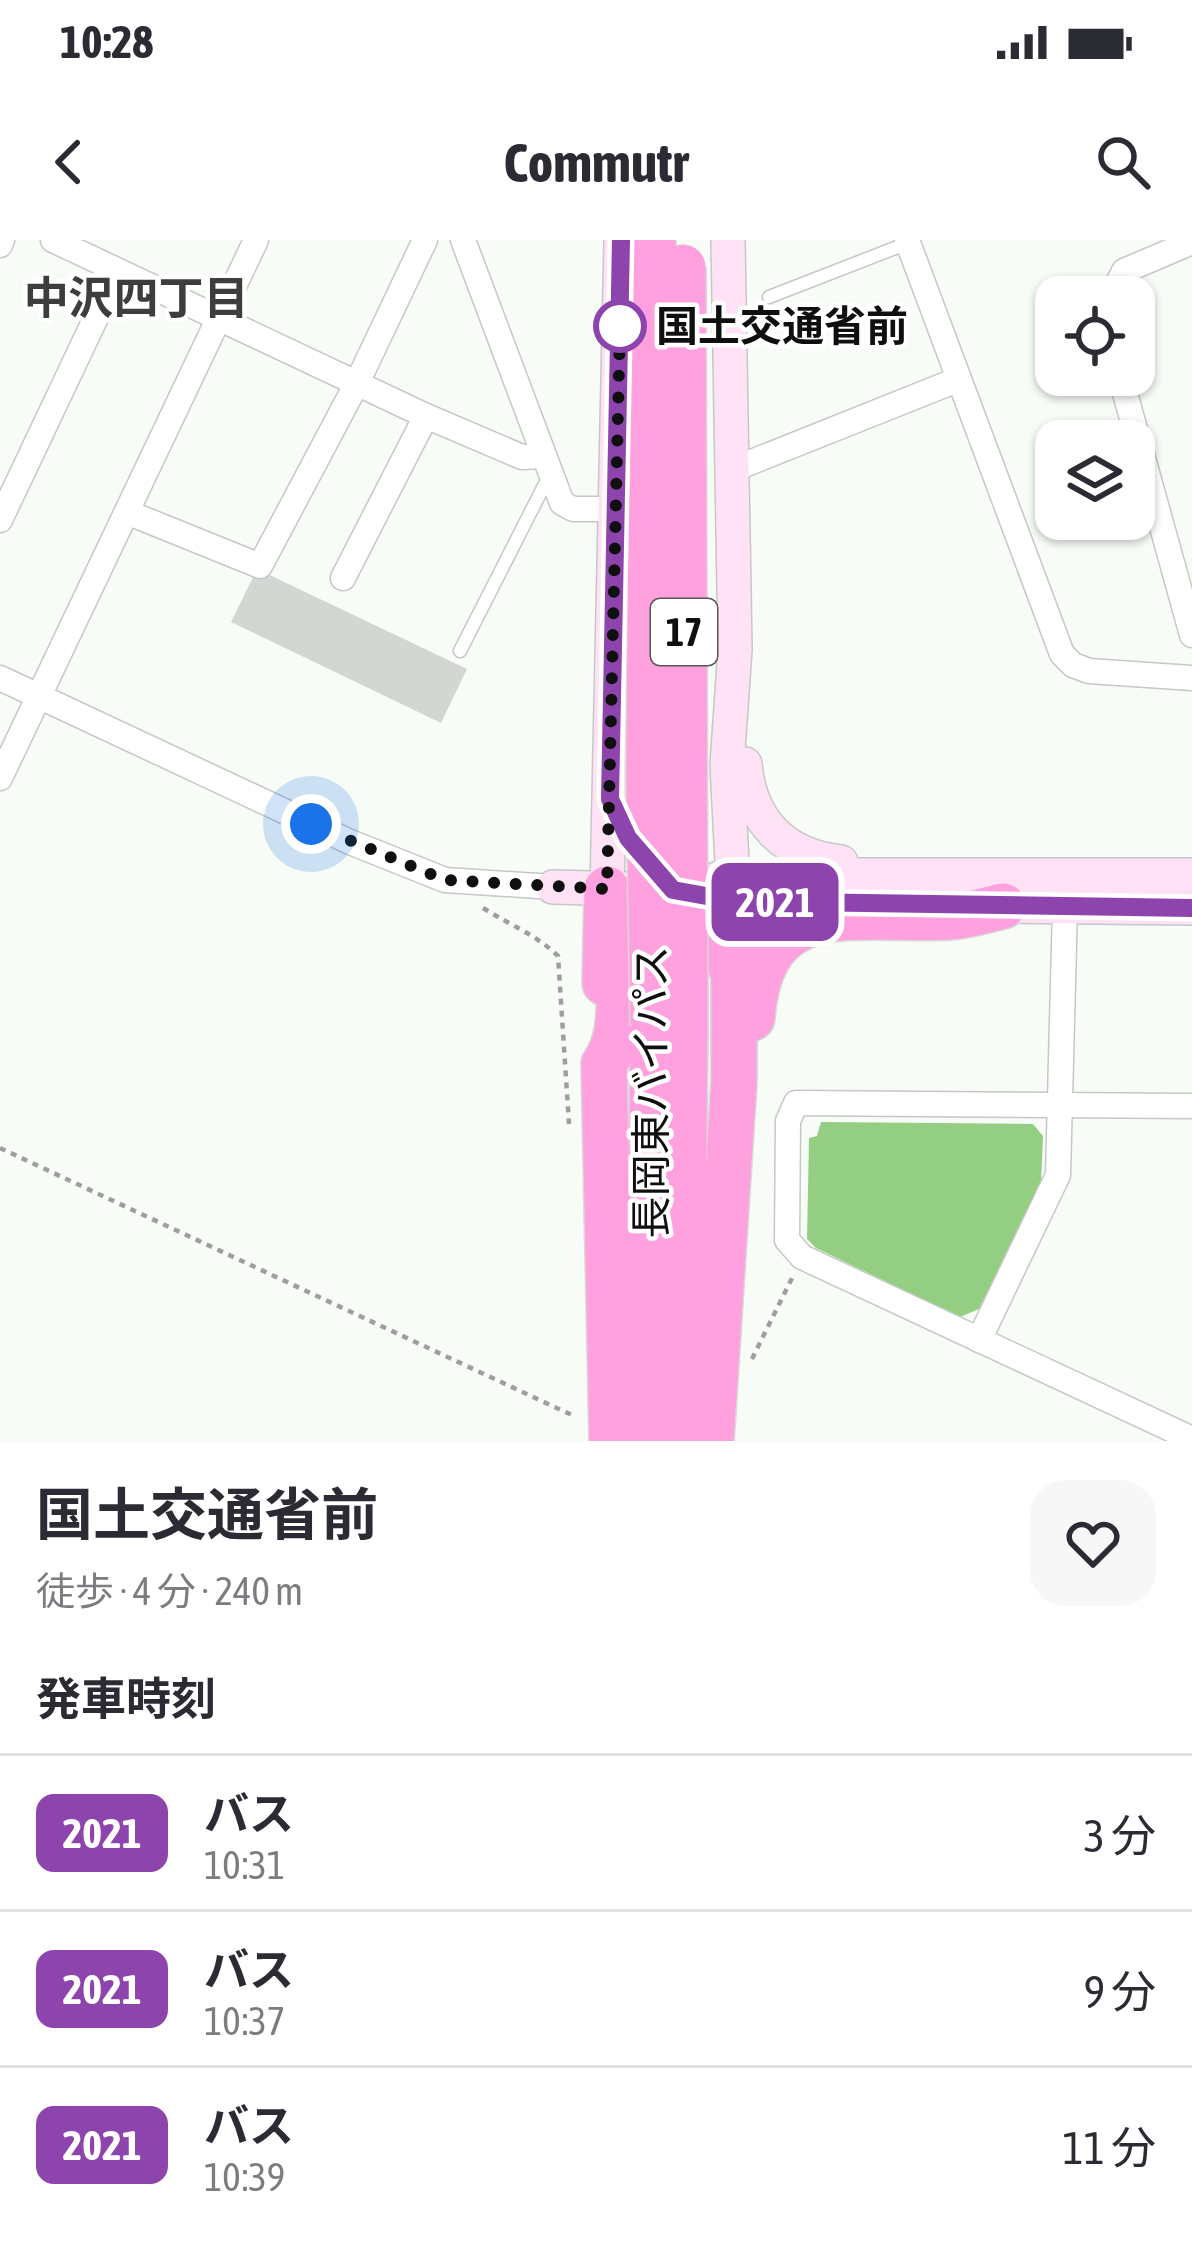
<!DOCTYPE html>
<html lang="ja">
<meta charset="utf-8">
<style>
body{margin:0;font-family:"Asap Condensed","Noto Sans JP",sans-serif;background:#f7f7f7;color:#2b2b33;height:100vh;display:flex;flex-direction:column;font-size:45px;white-space:nowrap}
*{box-sizing:border-box;margin:0}
p{font-size:39px;color:#7c7c81}
.icon{flex:none;width:66px;height:66px;fill:none;stroke:currentColor;stroke-width:2;stroke-linecap:round;stroke-linejoin:round}
.map{position:relative;height:1201px;overflow:hidden}
.details{display:flex;flex-direction:column;background:#fff;flex:1}
.details>*{flex:none}
.badge{padding:0 24px;border-radius:18px;font-size:42px;line-height:78px}
.buttons{position:absolute;left:1035px;top:36px;display:grid;gap:24px}
.buttons a{display:grid;place-items:center;width:120px;height:120px;border-radius:24px;background:#fff;box-shadow:0 3px 9px #0004;font-size:60px}
.you{position:absolute;width:60px;height:60px;margin:-30px;border:9px solid #fff;border-radius:50%;background:#1a73e8;box-shadow:0 0 0 18px #1a73e833}
.map>.badge{position:absolute;translate:-50% -50%;box-shadow:0 0 0 6px #fff}
h2{padding:0 36px;font-size:45px;line-height:108px}
.round{display:grid;place-items:center;flex:none;width:126px;height:126px;border-radius:36px;background:#f7f7f7}
.overview{display:flex;align-items:center;justify-content:space-between;height:204px;padding:0 36px}
h1{font-size:57px;font-weight:700;line-height:90px}
ul{padding:0;list-style:none}
li{display:flex;align-items:center;gap:36px;height:156px;padding:0 36px;border-top:3px solid #e1e1e2}
li div{flex:1}
li b{display:block;font-size:45px}
li em{font-style:normal}
li .badge{min-width:132px;font-weight:700;text-align:center}
.status{display:flex;justify-content:space-between;align-items:center;height:84px;padding:0 60px;background:#fff;direction:ltr}
.status svg{height:33px;fill:currentColor}
header{display:flex;justify-content:space-between;align-items:center;height:156px;padding:0 36px;background:#fff;font-size:54px;font-weight:700}
.map>svg:first-child{display:block}
.water{fill:#94ce83}
.building{fill:#d3d7d3}
.lines{fill:none;stroke-linecap:round;stroke-linejoin:round}
.lane-casing{stroke:#c5c8c4;stroke-width:15}
.street-casing{stroke:#c5c8c4;stroke-width:27}
.secondary-casing{stroke:#c5c8c4;stroke-width:36}
.highway-casing{stroke:#d8d9d8;stroke-width:48}
.path{stroke:#9d9f9c;stroke-width:4.5;stroke-dasharray:6 6;stroke-linecap:butt}
.lane{stroke:#fff;stroke-width:12}
.street{stroke:#fff;stroke-width:24}
.secondary{stroke:#ffe2f5;stroke-width:33}
.highway{stroke:#ffa0df;stroke-width:45}
.highway-bridge-casing{stroke:#d8d9d8;stroke-width:48;stroke-linecap:butt}
.highway-bridge{stroke:#ffa0df;stroke-width:45}
.line-casing{stroke:#fff;stroke-width:27}
.line{stroke:#8e44ad;stroke-width:18}
.walk{stroke:#0e0f0e;stroke-width:12;stroke-dasharray:0 21.6}
.stop-dot{fill:#fff;stroke:#8e44ad;stroke-width:6}
.labels{text-anchor:middle;stroke-width:9;stroke-linejoin:round;paint-order:stroke}
.shield{fill:#fff;stroke:#565756;stroke-width:3}
.shield-label{font-size:39px;font-weight:bold;fill:#0e0f0e}
.stop-label{font-size:42px;font-weight:bold;fill:#0e0f0e;stroke:#fff;text-anchor:start}
.street-label{font-size:42px;fill:#0e0f0e;stroke:#fff}
.neighbourhood-label{font-size:45px;font-weight:bold;fill:#3c3e3b;stroke:#fff}
</style>
<div class="status"><b>10:28</b><svg viewBox="0 0 49 12"><path d="M0 12V9h3v3zM5 12V6h3v6zM10 12V3h3v9zM15 12V0h3v12zM26 1h20v11H26zM47 4h2v5h-2z"/></svg></div>
<header><svg class="icon" aria-label="back" viewBox="0 0 24 24"><path d="M15 5l-7 7 7 7"/></svg>Commutr<svg class="icon" aria-label="search" viewBox="0 0 24 24"><circle cx="10" cy="10" r="6"/><path d="M15 15l6 6"/></svg></header>
<div class="map">
<svg width="1192" height="1201" viewBox="0 0 1192 1201">
<rect width="100%" height="100%" fill="#f8fcf7"/>
<polygon class="water" points="821,882 1033,884 1043,896 1041,942 979,1069 960,1077 816,1008 807,999 809,898 817,896"/>
<polygon class="building" points="257,329 467,429 441,483 231,382"/>
<g class="lines">
<defs>
<g id="lane">
<polyline points="769,57 908,3"/>
<polyline points="460,411 549,236"/>
</g>
<g id="street">
<polyline points="53,0 426,176 522,217 543,216"/>
<polyline points="463,0 562,263 573,269 618,269"/>
<polyline points="907,0 1062,414 1073,425 1089,431 1192,438"/>
<polyline points="0,5 2,0"/>
<polyline points="1111,57 1124,31 1192,2"/>
<polyline points="1120,135 1192,395"/>
<polyline points="729,231 957,140"/>
<polyline points="129,273 260,326 357,143 425,0"/>
<polyline points="0,280 118,31"/>
<polyline points="343,338 426,176"/>
<polyline points="0,438 350,602 445,640 553,647"/>
<polyline points="0,538 256,0"/>
<polyline points="1192,866 796,863 788,881 787,1000 802,1017 1192,1199"/>
<polyline points="979,1100 1058,935 1065,666"/>
</g>
<g id="secondary">
<polyline points="728,0 735,409 727,525 734,661"/>
<path d="M745,524C750,581 784,616 841,622"/>
<polyline points="716,639 733,635 1192,635"/>
<polyline points="553,647 627,649"/>
<polyline points="607,649 621,0"/>
<polyline points="714,658 848,664"/>
<polyline points="984,666 1192,668"/>
</g>
<g id="highway">
<polyline points="605,743 607,649"/>
<path d="M752,778C762,650 857,682 949,677C967,676 986,670 1003,666"/>
<path d="M612,1201L604,824C626,792 615,758 624,721C631,693 655,671 673,650L723,708L735,737"/>
<polyline points="649,1201 653,785"/>
<polyline points="681,1201 685,785"/>
<polyline points="711,1201 734,842 734,661"/>
</g>
</defs>
<use href="#lane" class="lane-casing"/>
<use href="#street" class="street-casing"/>
<use href="#secondary" class="secondary-casing"/>
<use href="#highway" class="highway-casing"/>
<g class="path">
<path d="M483,668C510,685 535,694 558,716L569,884"/>
<polyline points="0,908 576,1177"/>
<polyline points="752,1119 792,1038"/>
</g>
<use href="#lane" class="lane"/>
<use href="#street" class="street"/>
<use href="#secondary" class="secondary"/>
<use href="#highway" class="highway"/>
<defs>
<g id="highway-bridge">
<polyline points="683,27 685,785"/>
<polyline points="653,785 649,534 653,0"/>
</g>
</defs>
<use href="#highway-bridge" class="highway-bridge-casing"/>
<use href="#highway-bridge" class="highway-bridge"/>
</g>
<g class="lines">
<defs>
<polyline id="line" points="621,0 610,559 628,598 673,650 734,661 1192,668"/>
</defs>
<use href="#line" class="line-casing"/>
<use href="#line" class="line"/>
<polyline class="walk" points="311,584 445,640 607,649 620,86"/>
</g>
<circle class="stop-dot" cx="620" cy="86" r="24"/>
<g class="labels">
<rect class="shield" x="651" y="359" width="66" height="66" rx="9"/>
<g class="shield-label">
<text x="684" y="406">17</text>
</g>
<g class="stop-label">
<text x="656" y="101">国土交通省前</text>
</g>
<g class="street-label">
<text transform="translate(651 852) rotate(-90)" y="15">長岡東バイパス</text>
</g>
<g class="neighbourhood-label">
<text x="136" y="74">中沢四丁目</text>
</g>
</g>
</svg>
<div class="buttons">
<a><svg class="icon" aria-label="locate" viewBox="0 0 24 24"><circle cx="12" cy="12" r="6"/><path d="M12 2v4M12 18v4M2 12h4M18 12h4"/></svg></a>
<a><svg class="icon" aria-label="layers" viewBox="0 0 24 24"><path d="M12 4l9 5-9 5-9-5zM3 14l9 5 9-5"/></svg></a>
</div>
<div class="you" style="left:311px;top:584px"></div>
<b class="badge" style="left:775px;top:662px;background:#8e44ad;color:#fff">2021</b>
</div>
<section class="details">
<div class="overview"><div><h1>国土交通省前</h1><p>徒歩 · 4 分 · 240 m</p></div><a class="round"><svg class="icon" aria-label="heart" viewBox="0 0 24 24"><path d="M12 20l-8-8c-3-5 5-10 8-4 3-6 11-1 8 4z"/></svg></a></div>
<h2>発車時刻</h2>
<ul>
<li><span class="badge" style="background:#8e44ad;color:#fff">2021</span><div><b>バス</b><p>10:31</p></div><em>3 分</em></li>
<li><span class="badge" style="background:#8e44ad;color:#fff">2021</span><div><b>バス</b><p>10:37</p></div><em>9 分</em></li>
<li><span class="badge" style="background:#8e44ad;color:#fff">2021</span><div><b>バス</b><p>10:39</p></div><em>11 分</em></li>
</ul>
</section>
